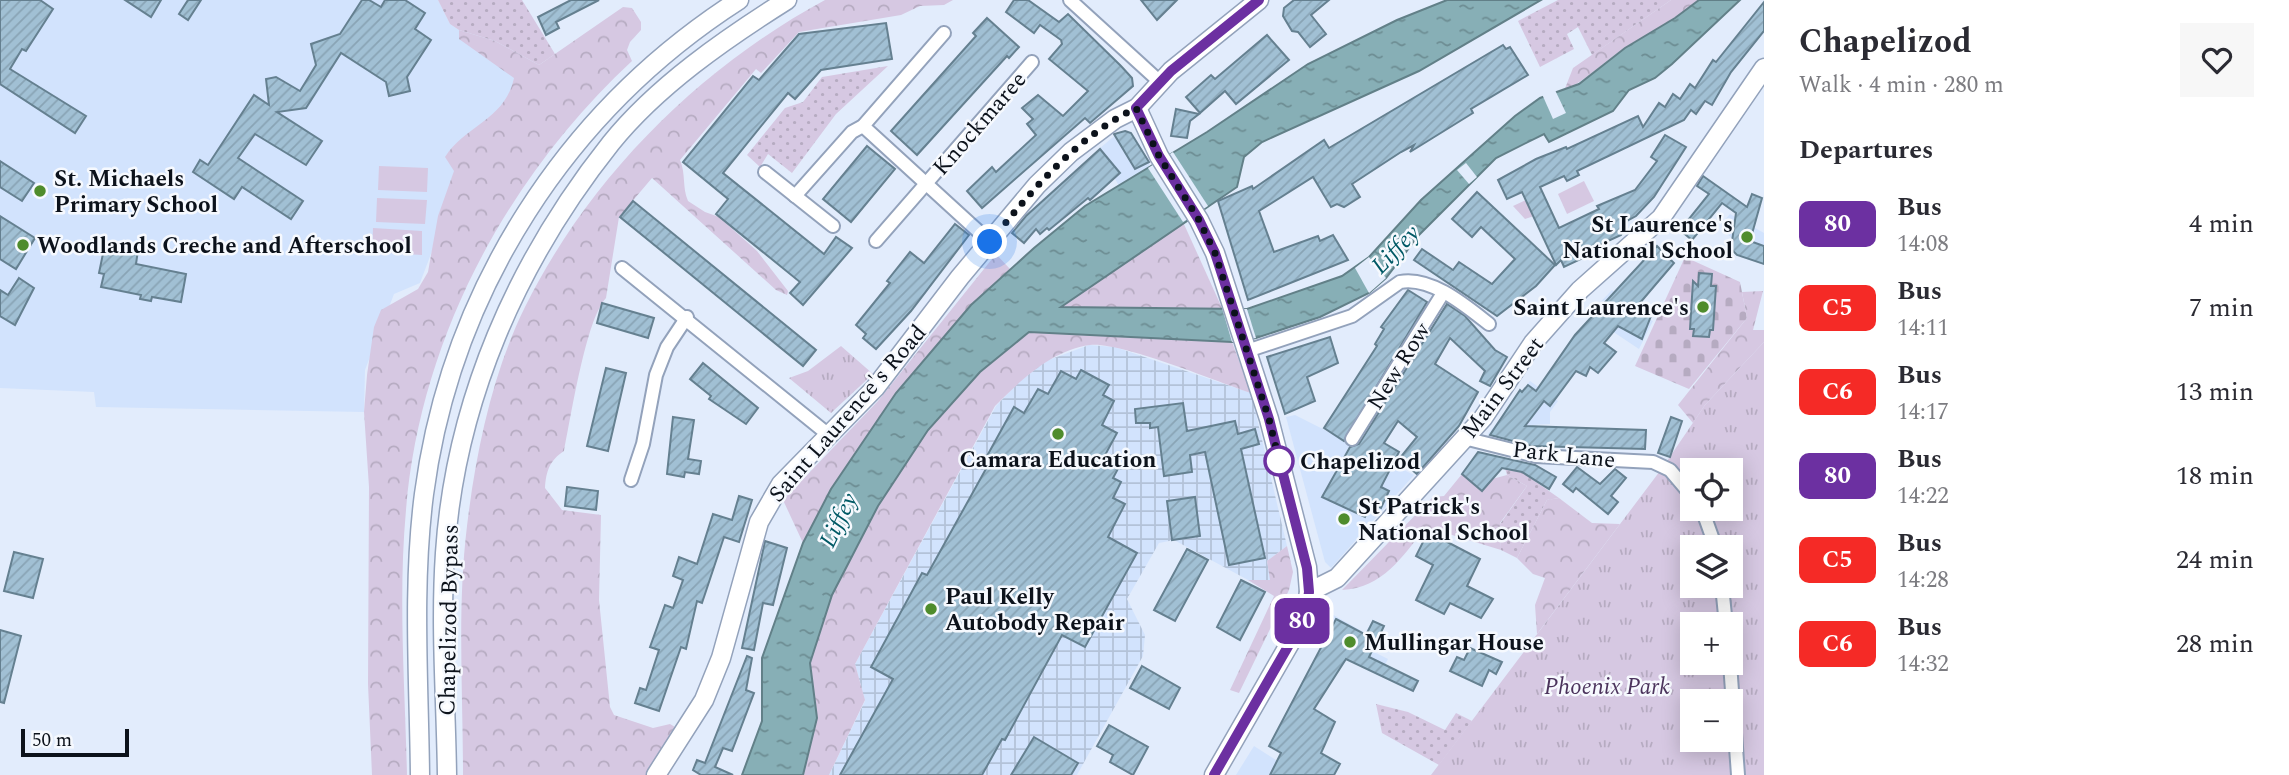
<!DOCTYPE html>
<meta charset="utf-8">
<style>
body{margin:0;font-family:Spectral,serif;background:#f7f7f7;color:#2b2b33;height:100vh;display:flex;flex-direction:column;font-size:26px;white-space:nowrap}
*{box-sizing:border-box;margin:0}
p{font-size:23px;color:#7c7c81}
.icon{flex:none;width:38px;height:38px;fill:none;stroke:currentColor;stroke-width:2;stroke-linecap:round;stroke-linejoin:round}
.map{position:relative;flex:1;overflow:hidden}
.drawer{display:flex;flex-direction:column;background:#fff;width:525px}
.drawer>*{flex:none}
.badge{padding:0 14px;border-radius:10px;font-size:24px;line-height:46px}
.buttons{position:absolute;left:1680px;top:458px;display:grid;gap:14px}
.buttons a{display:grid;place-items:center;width:63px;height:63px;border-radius:0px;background:#fff;box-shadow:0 4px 18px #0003;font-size:35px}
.scale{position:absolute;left:21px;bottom:18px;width:108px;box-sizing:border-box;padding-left:7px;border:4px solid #0c121b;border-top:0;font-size:19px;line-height:24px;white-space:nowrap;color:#0c121b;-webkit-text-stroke:5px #f6f9fe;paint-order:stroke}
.you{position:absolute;width:35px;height:35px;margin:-18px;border:5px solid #fff;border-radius:50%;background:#1a73e8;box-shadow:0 0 0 10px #1a73e833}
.map>.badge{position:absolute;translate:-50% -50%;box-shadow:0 0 0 4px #fff}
h2{padding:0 35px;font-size:26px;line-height:63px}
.round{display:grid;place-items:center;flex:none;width:74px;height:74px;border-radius:0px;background:#f7f7f7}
.headline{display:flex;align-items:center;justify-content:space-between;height:119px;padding:0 35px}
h1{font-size:33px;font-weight:700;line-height:52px}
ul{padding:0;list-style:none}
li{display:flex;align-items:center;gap:21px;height:84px;padding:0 35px}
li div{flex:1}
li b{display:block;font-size:26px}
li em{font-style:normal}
li .badge{min-width:77px;font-weight:700;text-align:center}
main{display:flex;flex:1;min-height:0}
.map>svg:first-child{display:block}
.built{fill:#d2e3fd}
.industrial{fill:url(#industrial-grid)}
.grass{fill:url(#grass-dots)}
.forest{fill:url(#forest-crowns)}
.cemetery{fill:url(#cemetery-stones)}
.park{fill:url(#park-tufts);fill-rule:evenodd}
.garden{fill:#d6c8e2}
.water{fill:url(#water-ripples);stroke:#628088;stroke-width:2}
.pier{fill:#e2ecfc}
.building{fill:url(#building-hatch);stroke:#658090;stroke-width:2}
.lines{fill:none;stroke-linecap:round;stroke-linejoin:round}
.street-casing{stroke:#93a2bb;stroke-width:16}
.secondary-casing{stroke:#93a2bb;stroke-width:21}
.street{stroke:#fff;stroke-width:12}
.secondary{stroke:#fff;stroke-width:18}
.line-casing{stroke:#fff;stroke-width:16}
.line{stroke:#6c30a1;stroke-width:10}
.walk{stroke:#0c121b;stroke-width:7;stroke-dasharray:0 12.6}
.poi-dot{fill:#4f8c2c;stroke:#f6f9fe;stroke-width:2.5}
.stop-dot{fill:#fff;stroke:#6c30a1;stroke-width:3.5}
.labels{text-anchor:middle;stroke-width:5;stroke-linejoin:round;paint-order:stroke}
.street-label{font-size:23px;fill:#0c121b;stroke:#f6f9fe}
.poi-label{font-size:23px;font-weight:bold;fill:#0c121b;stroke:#f6f9fe;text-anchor:start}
.stop-label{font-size:23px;font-weight:bold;fill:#0c121b;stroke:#f6f9fe;text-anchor:start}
.park-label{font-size:23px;font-style:italic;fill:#4b335c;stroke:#f6f9fe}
.water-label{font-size:24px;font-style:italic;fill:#005965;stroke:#f6f9fe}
</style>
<main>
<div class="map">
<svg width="1764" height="775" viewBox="0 0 1764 775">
<defs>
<pattern id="industrial-grid" width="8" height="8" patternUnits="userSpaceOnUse" patternTransform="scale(1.75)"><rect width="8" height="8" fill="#d2e3fd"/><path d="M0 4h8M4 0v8" fill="none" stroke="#b3c2d8"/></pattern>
<pattern id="grass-dots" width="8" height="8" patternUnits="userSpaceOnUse" patternTransform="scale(1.75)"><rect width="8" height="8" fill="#d6c8e2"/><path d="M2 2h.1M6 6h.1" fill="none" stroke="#b6abc1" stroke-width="1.8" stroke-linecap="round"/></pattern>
<pattern id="forest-crowns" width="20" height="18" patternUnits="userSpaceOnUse" patternTransform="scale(1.75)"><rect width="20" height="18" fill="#d6c8e2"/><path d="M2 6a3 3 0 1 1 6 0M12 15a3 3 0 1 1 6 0" fill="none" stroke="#b6abc1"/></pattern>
<pattern id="cemetery-stones" width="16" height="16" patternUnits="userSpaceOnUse" patternTransform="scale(1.75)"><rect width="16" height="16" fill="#d6c8e2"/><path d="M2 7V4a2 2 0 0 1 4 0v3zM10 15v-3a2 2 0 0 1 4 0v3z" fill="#b6abc1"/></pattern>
<pattern id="park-tufts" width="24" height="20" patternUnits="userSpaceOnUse" patternTransform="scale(1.75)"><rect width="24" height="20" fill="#d6c8e2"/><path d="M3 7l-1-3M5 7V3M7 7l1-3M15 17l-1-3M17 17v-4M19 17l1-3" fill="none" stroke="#b6abc1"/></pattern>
<pattern id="water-ripples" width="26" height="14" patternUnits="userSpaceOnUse" patternTransform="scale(1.75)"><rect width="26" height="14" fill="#87afb6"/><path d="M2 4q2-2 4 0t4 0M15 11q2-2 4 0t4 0" fill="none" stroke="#6d8d93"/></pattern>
<pattern id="building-hatch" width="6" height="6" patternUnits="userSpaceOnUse" patternTransform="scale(1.75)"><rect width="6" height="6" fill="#a1c0d4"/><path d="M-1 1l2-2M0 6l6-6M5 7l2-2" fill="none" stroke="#89a4b5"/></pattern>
</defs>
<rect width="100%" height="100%" fill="#e2ecfc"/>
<g class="built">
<polygon points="0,0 438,0 450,24 459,30 495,41 539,65 470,150 420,283 394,294 365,370 364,412 96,407 94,392 0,388"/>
<polygon points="1125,131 1131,133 1150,162 1148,168 1119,186 1114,177 1119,174 1116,169 1099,149 1119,132"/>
<polygon points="1730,214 1764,233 1764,264 1734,252 1735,241 1724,231 1723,222"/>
<polygon points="1612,290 1638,315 1653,321 1639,349 1588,315"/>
<polygon points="1530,381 1558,401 1550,412 1550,424 1531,425 1523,449 1490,439 1488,434"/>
<polygon points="1295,415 1414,475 1331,568 1325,562 1286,417"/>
<polygon points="1330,613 1365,633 1373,620 1385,626 1372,651 1388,659 1380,675 1313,643"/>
<polygon points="1254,746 1276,760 1304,775 1236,775"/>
</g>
<polygon class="industrial" points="1089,345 1115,347 1251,393 1287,546 1267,561 1271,580 1248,580 1174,540 1159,543 1127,599 1145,635 1143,656 1077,775 829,775 865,701 855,664 996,406 1020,381 1046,361"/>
<g class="grass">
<polygon points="438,0 522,0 555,54 539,65 495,41 459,30 450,24"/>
<polygon points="1558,0 1671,0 1592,55 1578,27 1567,34 1574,49 1540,67 1518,21"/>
<polygon points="888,66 836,114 792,173 768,154 760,167 747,155 785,108 803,102 822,77"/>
<polygon points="1505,468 1522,472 1559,498 1547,500 1517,558 1501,550 1500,524 1527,486 1507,475"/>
<polygon points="1376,704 1408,712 1445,730 1456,713 1472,721 1439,765 1382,733"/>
</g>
<g class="forest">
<path d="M825,0H953L944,5L920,6L901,15L799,32L761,73L756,69L680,160C686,174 682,187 688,201L705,212L719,217L757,251L788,291L787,295L776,290L652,178L619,217L606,298C586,319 571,417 564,451C550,460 546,471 545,488L562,510L601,515L599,600L610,707L614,715L653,728L670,724L675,727L648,775H463C463,692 457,608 467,526C476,452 492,374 525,307C589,178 699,68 825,0Z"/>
<path d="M1671,0H1699C1679,21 1650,32 1626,47C1604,61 1590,78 1564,91L1573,68Z"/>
<path d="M623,7L632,8L641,22V30L630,42L627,50L632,61C507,177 420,339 406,510C398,597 405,688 407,775H372L368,684L369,487L364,412L367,375L374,327L381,310L418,289L428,272L438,216L454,171L445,157C466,125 505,120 514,78L459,39V30L495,41L539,65Z"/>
<polygon points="1183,222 1222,308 1060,307"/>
<path d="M996,254L1010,269C926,348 856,440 803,543L783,500L878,401Z"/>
<polygon points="1763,291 1753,330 1764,330 1764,342 1705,405 1693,423 1678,405 1747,318 1742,292"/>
<path d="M1029,332L1232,342L1251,393C1218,382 1119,341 1090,345C1052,350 1021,380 995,406L855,664L865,700L829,775H803L817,718L810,663L832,595L878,506L928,430L980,372Z"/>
<path d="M1462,474L1482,491L1492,479L1507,475L1527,486L1500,523L1501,550L1426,527C1402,557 1383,588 1342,590L1433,497L1444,496Z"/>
<polygon points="1559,498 1592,523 1620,524 1537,634 1535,605 1545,578 1533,574 1517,558 1547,500"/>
<polygon points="1287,546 1293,572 1289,590 1239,693 1230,690 1274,596 1248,580 1270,580 1267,561"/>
</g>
<polygon class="cemetery" points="1685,257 1740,282 1747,318 1689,389 1635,366"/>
<g class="park">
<path d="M1764,342V775H1431L1663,467L1705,405ZM1692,471H1731V509H1692ZM1692,548H1731V586H1692ZM1692,625H1731V663H1692ZM1692,702H1731V740H1692Z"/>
<polygon points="841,346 873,374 831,413 789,378 808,371"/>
</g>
<g class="garden">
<polygon points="379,166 428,168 427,192 378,190"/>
<polygon points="1584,181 1594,201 1567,214 1558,194"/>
<polygon points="377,198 427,200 425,224 376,222"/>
<polygon points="1526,200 1534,216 1525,219 1513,206"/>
<polygon points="373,228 422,231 422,255 372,252"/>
</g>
<polygon class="water" points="1447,0 1541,0 1419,71 1262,142 1244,157 1237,187 1061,307 1247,309 1342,276 1369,257 1421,200 1515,116 1540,98 1579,84 1625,48 1675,18 1699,0 1740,0 1672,64 1655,78 1629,90 1613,111 1549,142 1544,134 1496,158 1419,235 1386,278 1369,293 1320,317 1256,338 1232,342 1029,332 980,372 928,430 878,506 832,595 810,663 817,718 803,775 742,775 762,721 762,658 803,543 831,489 896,393 971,305 1034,248 1085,206 1207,132 1308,64 1397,20"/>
<g class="pier">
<polygon points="1555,90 1566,113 1553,119 1542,94"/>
<polygon points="1173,152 1208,206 1183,222 1148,168"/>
<polygon points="1466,163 1477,177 1469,184 1457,170"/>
<polygon points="1369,257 1386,278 1369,293 1355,268"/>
<polygon points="1222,308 1247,309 1256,338 1232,342"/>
</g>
<g class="building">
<polygon points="0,0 40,0 53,9 26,51 22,49 10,69 86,116 75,133 0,84"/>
<polygon points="125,0 161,0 151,17"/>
<polygon points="188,0 201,0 188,20 179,14"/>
<polygon points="362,0 369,0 381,7 385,0 405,0 425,13 415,29 431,40 407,77 410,91 389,96 386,82 341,53 306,108 277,112 322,141 306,165 255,134 238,158 303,201 291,219 242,187 234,199 193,172 200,160 208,165 254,95 269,105 266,79 276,77 300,91 316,65 311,44 340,34"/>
<polygon points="571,0 599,0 556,22 559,28 546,35 538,17"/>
<polygon points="1014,0 1028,0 1059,22 1068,14 1121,66 1132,78 1133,86 1090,123 1085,118 982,208 967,191 992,167 996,172 1036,135 1027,124 1033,119 1022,108 1038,95 1063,116 1088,91 1049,59 1062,44 1061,40 1040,25 1034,33 1006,12"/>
<polygon points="1141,0 1177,0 1157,20"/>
<polygon points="1294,0 1329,0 1311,15 1326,34 1310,47 1298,32 1292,31 1283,16 1284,8"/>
<polygon points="1764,2 1764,31 1731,72 1712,105 1705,101 1696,114 1691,110 1684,120 1577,171 1579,175 1567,181 1564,176 1540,187 1559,228 1599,209 1597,206 1635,190 1657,161 1651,157 1665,135 1686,147 1654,197 1636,216 1627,221 1621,235 1582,253 1583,258 1564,267 1561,260 1556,265 1522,192 1507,199 1498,180 1536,159 1566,147 1567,149 1638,116 1643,127 1659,103 1665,107 1673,94 1680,99 1690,84 1695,88 1713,60 1716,62"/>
<polygon points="987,18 1019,47 1009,58 1007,56 917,155 891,131 976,36 973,33"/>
<polygon points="886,23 892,59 821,70 795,99 788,93 723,173 824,254 836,237 852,248 803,305 790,293 800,282 716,214 728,199 683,162 753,76 759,80 799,34"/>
<polygon points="1267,35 1289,60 1236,104 1225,91 1200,113 1186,97 1211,75 1215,79"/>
<polygon points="1503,45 1506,49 1510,47 1528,75 1471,109 1473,113 1410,152 1414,145 1401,152 1352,184 1360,197 1344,207 1337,204 1331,207 1313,177 1259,211 1274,252 1318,236 1320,241 1333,235 1348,260 1248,300 1218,201 1252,186 1253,189 1324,140 1329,148"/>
<polygon points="1176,109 1199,114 1190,121 1187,138 1171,136"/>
<polygon points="1125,131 1131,133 1149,162 1135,169 1114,134"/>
<polygon points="867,146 895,169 851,222 823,199"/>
<polygon points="1100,149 1120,173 1090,200 1088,198 1049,230 1047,228 1040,234 1036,229 1024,243 1012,233 1026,216"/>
<polygon points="0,161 34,183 22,201 0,187"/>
<polygon points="1703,176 1747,207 1752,194 1762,198 1750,241 1764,246 1764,264 1737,255 1731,249 1736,213 1722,203 1692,240 1680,230 1709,194 1697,186"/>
<polygon points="1477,192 1555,265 1536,286 1497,316 1414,260 1422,249 1453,270 1459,262 1492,284 1515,259 1481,227 1472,237 1452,219"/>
<polygon points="633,201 816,350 803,366 620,217"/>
<polygon points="0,216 35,238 16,269 0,259"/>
<polygon points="955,224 969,235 911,311 876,349 863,338 866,334 856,325 890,283 887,281 910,252 924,263"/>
<polygon points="105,244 138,250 136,264 186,274 181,302 152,297 151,301 140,299 141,295 101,287 104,274 99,273"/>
<polygon points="1657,246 1674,263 1633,311 1651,316 1642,339 1618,326 1604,343 1616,352 1598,373 1590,367 1586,376 1576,371 1550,406 1544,401 1525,426 1646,430 1645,449 1531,446 1490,435 1520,390 1522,392 1528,385 1536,391 1575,335"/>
<polygon points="1699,273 1712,274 1711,286 1716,286 1713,330 1710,330 1709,337 1693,336 1694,329 1690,329 1693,281 1698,286"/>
<polygon points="19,278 34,288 15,325 0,316 0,290 8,295"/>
<polygon points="1408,290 1427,302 1344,441 1324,428 1377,346 1375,344 1384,329 1381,327"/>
<polygon points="602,303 654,318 648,338 597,323"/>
<polygon points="1447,304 1465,316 1495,350 1507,357 1490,386 1480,381 1485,371 1450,338 1435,364 1478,392 1459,426 1417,474 1399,459 1417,437 1398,421 1384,443 1399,452 1381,487 1389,491 1381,508 1371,503 1365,517 1322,497 1350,447 1359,444"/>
<polygon points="1330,337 1338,363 1307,377 1315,401 1285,414 1267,357"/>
<polygon points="703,363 758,408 746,424 709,399 711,396 690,379"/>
<polygon points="606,368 626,373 608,451 587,446"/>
<polygon points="1081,370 1109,385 1103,395 1114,401 1102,425 1117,433 1104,457 1120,465 1113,478 1121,482 1113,498 1125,504 1108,537 1137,553 1085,647 1062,635 1005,740 1002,739 982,775 840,775 893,679 871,667 922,573 927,575 992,458 987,456 1014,407 1024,413 1038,389 1048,394 1061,371 1076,379"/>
<polygon points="1183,403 1187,431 1235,421 1238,434 1255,429 1259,444 1241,449 1265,558 1229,565 1205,452 1190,455 1192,472 1164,476 1158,427 1150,428 1150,423 1136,423 1135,409"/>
<polygon points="673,417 694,420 688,459 701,461 699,474 685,472 684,477 667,474"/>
<polygon points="1671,417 1682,421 1670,457 1658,453"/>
<polygon points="1478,452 1535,465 1556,477 1549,489 1522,472 1502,468 1482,491 1462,474"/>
<polygon points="1577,467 1600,484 1615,469 1626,478 1611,496 1618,502 1608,514 1576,488 1573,492 1563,484"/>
<polygon points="567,487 598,491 596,510 565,506"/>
<polygon points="739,496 752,500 739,542 724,537 702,603 697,601 686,649 681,647 659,711 635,703 640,688 646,690 659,650 650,647 665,605 673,608 683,580 673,576 679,557 697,564 713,514 732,520"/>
<polygon points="1195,497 1200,536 1172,540 1167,501"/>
<polygon points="1428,532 1480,559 1467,586 1493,599 1481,618 1450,603 1444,614 1416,600 1433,565 1416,556"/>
<polygon points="765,541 787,548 773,605 763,603 754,650 742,648"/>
<polygon points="1187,549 1208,560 1175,621 1154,610"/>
<polygon points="14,552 43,559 33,598 4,591"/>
<polygon points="1241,580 1265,592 1240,640 1217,627"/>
<polygon points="1336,619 1366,635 1373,621 1384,626 1369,657 1418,681 1413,691 1346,659 1314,709 1335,722 1321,753 1340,764 1334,775 1270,775 1281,753 1269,746"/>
<polygon points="0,630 21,636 4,703 0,702"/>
<polygon points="1470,648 1502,662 1496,674 1489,670 1482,686 1450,671 1457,657 1464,660"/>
<polygon points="747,656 752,658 746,690 754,693 732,751 723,748 715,767 733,775 701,775 693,770 697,760 705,763"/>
<polygon points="1142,666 1180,688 1169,709 1130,688"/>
<polygon points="1109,725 1148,747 1133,775 1110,762 1113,755 1097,746"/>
<polygon points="1034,737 1078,763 1071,775 1011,775"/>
</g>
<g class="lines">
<defs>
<g id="street">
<polyline points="1070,0 1160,82"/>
<polyline points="863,126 990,242"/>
<polyline points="765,172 833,226"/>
<polyline points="795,196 852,132 863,126 944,33"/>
<polyline points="876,241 1032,62"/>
<polyline points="622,268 830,436"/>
<path d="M1247,351L1352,316L1400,282C1431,276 1466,306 1489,324"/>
<polyline points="1464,438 1536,456 1653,462 1670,470 1692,496"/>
<polyline points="1352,439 1443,293"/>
<polyline points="631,480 643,444 656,375 667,347 687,317"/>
<polyline points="1702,509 1716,548"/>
<polyline points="1722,586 1726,625"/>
<polyline points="1730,663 1738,775"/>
</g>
<g id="secondary">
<polyline points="1137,108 1159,156 1199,220 1215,253 1269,419 1307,567 1309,592 1305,617 1214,775"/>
<polyline points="1309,592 1337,578 1483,418 1533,343 1580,290 1661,218 1764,68"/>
<path d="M420,775C419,682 412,586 424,494C451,290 566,111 739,0"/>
<path d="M447,775C446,701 440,627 445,553C455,402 517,261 611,143C657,86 725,39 787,0"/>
<polyline points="656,775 704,700 721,658 759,522 781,484 875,388 960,277 1037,185 1071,152 1115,119 1137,108 1171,71 1259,0"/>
</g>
</defs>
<use href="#street" class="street-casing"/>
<use href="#secondary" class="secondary-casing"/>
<use href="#street" class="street"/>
<use href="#secondary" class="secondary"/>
</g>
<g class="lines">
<defs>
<polyline id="line" points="1214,775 1305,617 1309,592 1307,568 1269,419 1215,253 1199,220 1159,156 1136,108 1171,71 1259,0"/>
</defs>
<use href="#line" class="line-casing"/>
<use href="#line" class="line"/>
<path class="walk" d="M990,242C1032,190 1075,138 1136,108L1159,156L1199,220L1215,253L1269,419L1282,472L1279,461"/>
</g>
<g class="poi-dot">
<circle cx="40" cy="191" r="7"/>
<circle cx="1747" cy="237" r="7"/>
<circle cx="23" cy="245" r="7"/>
<circle cx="1703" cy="307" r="7"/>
<circle cx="1058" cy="434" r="7"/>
<circle cx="1344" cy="519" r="7"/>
<circle cx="931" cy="609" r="7"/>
<circle cx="1350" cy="642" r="7"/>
</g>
<circle class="stop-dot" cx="1279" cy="461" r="14"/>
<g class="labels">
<g class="street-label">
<text transform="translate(979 123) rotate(-49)" y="8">Knockmaree</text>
<text transform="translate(1398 366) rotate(-58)" y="8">New Row</text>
<text transform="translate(1502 387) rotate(-53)" y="8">Main Street</text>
<text transform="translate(847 413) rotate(-49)" y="8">Saint Laurence's Road</text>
<text transform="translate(1564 454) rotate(6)" y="8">Park Lane</text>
<text transform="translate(448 620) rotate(-89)" y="8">Chapelizod Bypass</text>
</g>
<g class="poi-label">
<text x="54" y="186">St. Michaels<tspan x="54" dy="26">Primary School</tspan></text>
<text x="1733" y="232" text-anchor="end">St Laurence's<tspan x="1733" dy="26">National School</tspan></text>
<text x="37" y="253">Woodlands Creche and Afterschool</text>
<text x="1689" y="315" text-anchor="end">Saint Laurence's</text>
<text x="1058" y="467" text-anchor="middle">Camara Education</text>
<text x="1358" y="514">St Patrick's<tspan x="1358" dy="26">National School</tspan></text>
<text x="945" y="604">Paul Kelly<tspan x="945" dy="26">Autobody Repair</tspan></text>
<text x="1364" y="650">Mullingar House</text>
</g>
<g class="stop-label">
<text x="1300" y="469">Chapelizod</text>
</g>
<g class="park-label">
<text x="1607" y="694">Phoenix Park</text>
</g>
<g class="water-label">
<text transform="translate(1395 249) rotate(-46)" y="8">Liffey</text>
<text transform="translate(838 520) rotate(-64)" y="8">Liffey</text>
</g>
</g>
</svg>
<div class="buttons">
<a><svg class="icon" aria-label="locate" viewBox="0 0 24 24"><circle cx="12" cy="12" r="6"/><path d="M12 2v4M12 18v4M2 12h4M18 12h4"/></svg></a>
<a><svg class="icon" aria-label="layers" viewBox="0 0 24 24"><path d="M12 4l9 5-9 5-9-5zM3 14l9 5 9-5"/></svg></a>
<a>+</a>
<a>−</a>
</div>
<div class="scale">50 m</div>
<div class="you" style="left:990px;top:242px"></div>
<b class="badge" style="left:1302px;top:621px;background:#6c30a1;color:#fff">80</b>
</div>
<section class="drawer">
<div class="headline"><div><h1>Chapelizod</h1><p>Walk · 4 min · 280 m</p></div><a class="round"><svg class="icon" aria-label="heart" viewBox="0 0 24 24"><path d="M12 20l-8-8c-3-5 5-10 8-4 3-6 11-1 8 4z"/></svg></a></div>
<h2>Departures</h2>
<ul>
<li><span class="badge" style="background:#6c30a1;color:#fff">80</span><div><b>Bus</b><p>14:08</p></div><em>4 min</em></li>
<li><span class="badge" style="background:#f52a26;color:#fff">C5</span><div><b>Bus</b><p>14:11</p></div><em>7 min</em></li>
<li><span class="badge" style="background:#f52a26;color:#fff">C6</span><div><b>Bus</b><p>14:17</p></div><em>13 min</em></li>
<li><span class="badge" style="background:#6c30a1;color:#fff">80</span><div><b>Bus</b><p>14:22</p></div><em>18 min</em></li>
<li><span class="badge" style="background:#f52a26;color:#fff">C5</span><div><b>Bus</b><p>14:28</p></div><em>24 min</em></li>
<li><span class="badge" style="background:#f52a26;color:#fff">C6</span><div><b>Bus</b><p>14:32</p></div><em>28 min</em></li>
</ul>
</section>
</main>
